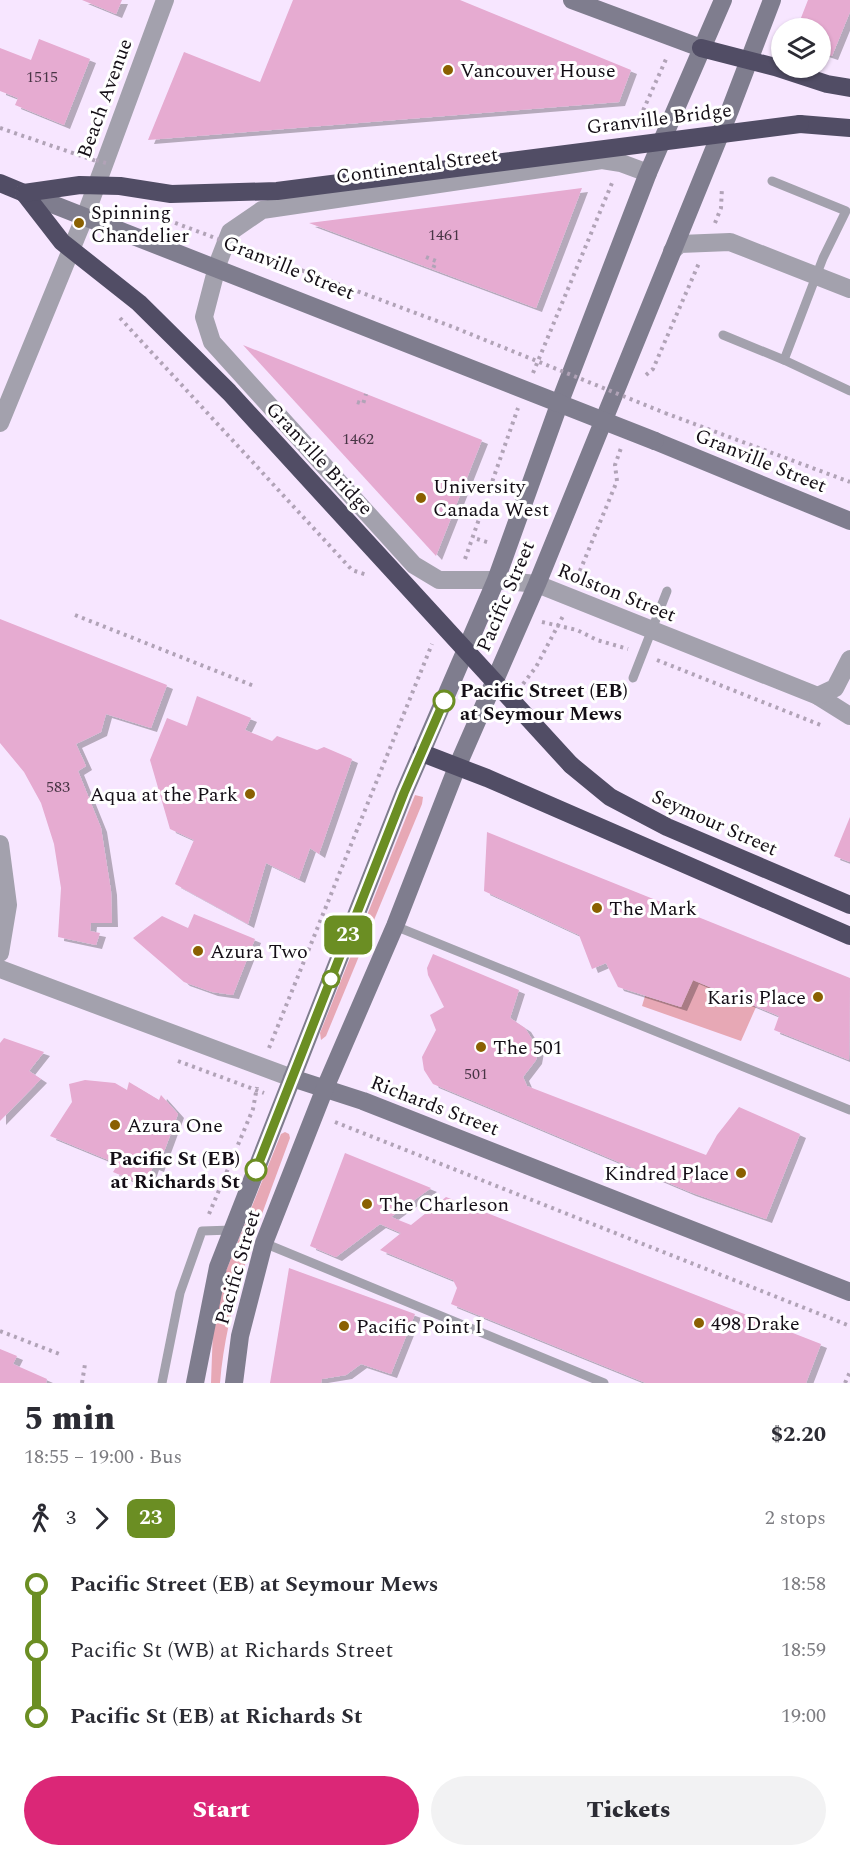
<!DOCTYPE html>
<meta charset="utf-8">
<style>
body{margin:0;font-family:Spectral,serif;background:#f2f2f3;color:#2b2b33;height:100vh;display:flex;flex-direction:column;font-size:22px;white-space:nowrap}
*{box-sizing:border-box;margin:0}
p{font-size:20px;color:#7c7c81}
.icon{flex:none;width:33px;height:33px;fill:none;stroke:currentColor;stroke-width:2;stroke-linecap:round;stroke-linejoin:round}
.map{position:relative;height:1383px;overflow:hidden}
.side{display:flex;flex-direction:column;background:#fff;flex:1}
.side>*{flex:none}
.badge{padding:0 12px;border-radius:9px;font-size:21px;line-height:39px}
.tools{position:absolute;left:771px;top:18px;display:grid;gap:12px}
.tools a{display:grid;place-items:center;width:60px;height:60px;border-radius:50%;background:#fff;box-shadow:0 2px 4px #0004;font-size:30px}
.map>.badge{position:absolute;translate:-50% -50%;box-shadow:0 0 0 3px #fff}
.legs{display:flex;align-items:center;gap:9px;height:66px;padding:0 24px;font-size:20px}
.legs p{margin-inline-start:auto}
.summary{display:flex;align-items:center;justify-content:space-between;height:102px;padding:0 24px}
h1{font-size:33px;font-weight:800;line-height:45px}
.button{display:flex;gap:12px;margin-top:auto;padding:12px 24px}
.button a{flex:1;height:69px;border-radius:36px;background:#db2777;color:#fff;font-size:24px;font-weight:800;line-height:69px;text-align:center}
.button a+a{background:#f2f2f3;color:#2b2b33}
ul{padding:0 24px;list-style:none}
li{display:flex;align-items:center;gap:21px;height:66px;font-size:22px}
li i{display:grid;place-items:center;width:9px;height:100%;margin:0 8px;background:currentColor}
li i::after{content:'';width:15px;height:15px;margin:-8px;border:4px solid;border-radius:50%;background:#fff}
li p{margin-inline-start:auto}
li:first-child i{background:linear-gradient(#0000 50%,currentColor 0)}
li:last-child i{background:linear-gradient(currentColor 50%,#0000 0)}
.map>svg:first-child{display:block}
.green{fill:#e7a8b5}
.building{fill:#e6abd1;filter:url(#shadow)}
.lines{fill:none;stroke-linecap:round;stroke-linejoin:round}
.path{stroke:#b1a3b7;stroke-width:4;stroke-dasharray:3 4.5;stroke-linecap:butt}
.lane{stroke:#a3a1ad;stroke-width:9}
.street{stroke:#a3a1ad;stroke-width:18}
.secondary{stroke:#7f7d8e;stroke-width:18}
.highway{stroke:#514d65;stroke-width:18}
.path-bridge{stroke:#b1a3b7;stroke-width:4;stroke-dasharray:3 4.5;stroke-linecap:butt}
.secondary-bridge{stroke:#7f7d8e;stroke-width:18}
.highway-bridge{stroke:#514d65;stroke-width:18}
.line-1-casing{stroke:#fff;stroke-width:14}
.line-1{stroke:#6b8e23;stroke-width:9}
.poi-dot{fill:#8a6001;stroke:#fff;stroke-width:2}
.stop-1-dot{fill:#fff;stroke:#6b8e23;stroke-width:3}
.labels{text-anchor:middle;stroke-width:6;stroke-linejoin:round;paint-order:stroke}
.number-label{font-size:16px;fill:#483545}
.poi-label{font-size:20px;fill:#140e16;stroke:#fff;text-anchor:start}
.street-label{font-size:20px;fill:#140e16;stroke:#fff}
.stop-label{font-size:20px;font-weight:bold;fill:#140e16;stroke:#fff;text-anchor:start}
</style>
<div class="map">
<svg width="850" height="1383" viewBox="0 0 850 1383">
<defs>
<filter id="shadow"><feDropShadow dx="6" dy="4" stdDeviation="0" flood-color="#0004"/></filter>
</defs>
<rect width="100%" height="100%" fill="#f7e6ff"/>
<g class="green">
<polygon points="415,795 423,797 422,804 326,1036 321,1040 320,1033"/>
<polygon points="693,980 756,1007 741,1041 642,1006 645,996 681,1007"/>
<path d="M285,1132L289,1134L290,1138C261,1218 227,1298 220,1383H211L213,1328L224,1276L281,1134Z"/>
</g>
<g class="building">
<polygon points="82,0 122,0 116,14"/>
<polygon points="293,0 460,0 631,70 619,102 148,140 184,52 260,82"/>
<polygon points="808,0 850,0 850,12 832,56 820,52 820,28 797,28"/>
<polygon points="39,39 90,59 64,125 15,105 18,98 0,91 0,48 31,60"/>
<polygon points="582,188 536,308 309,223"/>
<polygon points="243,345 482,440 436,556"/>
<polygon points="0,619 167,685 151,728 106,714 101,732 76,744 86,766 78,771 101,828 111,891 112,923 91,923 90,931 100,933 96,945 58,937 61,888 54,844 41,803 24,772 0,743"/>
<polygon points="197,696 251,718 245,730 272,741 277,736 317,750 324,747 352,759 319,854 310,848 299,879 266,863 248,924 175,884 194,840 170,829 150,760 167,718 187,726"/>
<polygon points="850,817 850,862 834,856"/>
<polygon points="487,832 850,978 849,1060 774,1030 779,1016 693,980 681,1007 618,987 606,963 592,969 579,935 484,891"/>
<polygon points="194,914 255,939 233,995 212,992 184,982 133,938 162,916 188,928"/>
<polygon points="433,954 519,990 510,1018 525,1028 538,1049 536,1060 523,1077 527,1086 706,1155 717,1135 739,1107 800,1134 766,1219 690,1192 433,1084 424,1070 422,1057 436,1030 430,1015 444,1007 428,975 427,968"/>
<polygon points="4,1038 44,1052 29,1071 41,1079 0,1121 0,1043"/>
<polygon points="85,1080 115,1083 127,1090 129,1082 159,1100 161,1095 178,1114 158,1168 153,1166 149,1178 145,1176 141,1184 113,1172 118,1164 50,1136 72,1102 69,1084"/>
<polygon points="345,1153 431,1188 391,1217 411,1225 446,1197 821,1344 806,1383 646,1383 451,1304 457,1288 453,1280 380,1250 401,1233 380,1224 336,1257 310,1246"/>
<polygon points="289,1268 415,1314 391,1374 361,1364 346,1375 322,1379 321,1383 270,1383"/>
<polygon points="0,1349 17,1356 13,1364 47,1379 46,1383 0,1383"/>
</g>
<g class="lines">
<g class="path">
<polyline points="637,124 667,57"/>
<polyline points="715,223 721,208 722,187"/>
<polyline points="426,257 436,261 433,269"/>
<polyline points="120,318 352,570 367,575"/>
<polyline points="533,373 612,183"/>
<polyline points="646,375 653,369 699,263"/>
<polyline points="357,402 363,404 366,394"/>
<polyline points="665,413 850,482"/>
<polyline points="477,539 490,543"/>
<polyline points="465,559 518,408"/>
<polyline points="566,569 574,572"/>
<polyline points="577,578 617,481 615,465 621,448"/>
<polyline points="75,615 254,686"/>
<polyline points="542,622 577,630 597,640 628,649"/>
<polyline points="657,660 823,726"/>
<polyline points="523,684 536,667 563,616"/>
<polyline points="269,1048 432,644"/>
<polyline points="178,1061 264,1093"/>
<polyline points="335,1122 850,1326"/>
<polyline points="209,1214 253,1109 257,1087"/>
<polyline points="0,1331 62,1355"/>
<polyline points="82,1383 85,1364"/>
<polyline points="845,1383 850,1372"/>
</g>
<g class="lane">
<polyline points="723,335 784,360 823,258 846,211 772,181"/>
<polyline points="784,360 850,391"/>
<polyline points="633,678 667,591"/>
<polyline points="395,926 850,1110"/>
<polyline points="264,1243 604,1383"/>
<polyline points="162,1383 180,1293 202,1231 232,1230"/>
</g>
<g class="street">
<polyline points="648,173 621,163 602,160 262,210 230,232 218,263 204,317 212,342 414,565 439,580 496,580 537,584 818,696 850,716"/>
<polyline points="672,251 680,244 730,242 850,289"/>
<polyline points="0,423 87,211 165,0"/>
<polyline points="818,696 835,688 850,659"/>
<polyline points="0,844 8,905 0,953"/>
<polyline points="0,969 292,1078"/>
</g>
<g class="secondary">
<polyline points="572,0 701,48"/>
<polyline points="655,441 850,521"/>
<polyline points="292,1078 363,1101 850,1292"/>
<polyline points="195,1383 218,1267 404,793 496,580 561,399 648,173 723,0"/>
<polyline points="234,1383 240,1336 264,1243 325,1088 395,926 457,767 537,584 730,110 772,0"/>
</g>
<g class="highway">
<polyline points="701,48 775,67 827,84 850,88"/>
<polyline points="800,124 850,128"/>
<polyline points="0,183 24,193"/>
<polyline points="422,753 487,778 850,936"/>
<polyline points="571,765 610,797 667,827 850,905"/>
</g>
<g class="path-bridge">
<polyline points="0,128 96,161"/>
<polyline points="96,160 106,163"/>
<polyline points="154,215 453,327 665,413"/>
</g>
<polyline class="secondary-bridge" points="24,193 655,441"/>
<g class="highway-bridge">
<polyline points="24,193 62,242 139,303 229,392 571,765"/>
<polyline points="24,193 80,185 120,186 171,194 277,191 800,124"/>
</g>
</g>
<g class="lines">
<defs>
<polyline id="line-1" points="256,1170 404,793 444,701"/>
</defs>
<use href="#line-1" class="line-1-casing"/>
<use href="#line-1" class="line-1"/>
</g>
<g class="poi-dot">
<circle cx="448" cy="70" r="6"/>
<circle cx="79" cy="223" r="6"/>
<circle cx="421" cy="498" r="6"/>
<circle cx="250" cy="794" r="6"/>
<circle cx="597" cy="908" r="6"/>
<circle cx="198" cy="951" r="6"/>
<circle cx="818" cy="997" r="6"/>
<circle cx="481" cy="1047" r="6"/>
<circle cx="115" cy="1125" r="6"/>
<circle cx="741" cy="1173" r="6"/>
<circle cx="367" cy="1204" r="6"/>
<circle cx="699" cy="1323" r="6"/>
<circle cx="344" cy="1326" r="6"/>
</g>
<g class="stop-1-dot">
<circle cx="444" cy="701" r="10"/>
<circle cx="331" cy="979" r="8"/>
<circle cx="256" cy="1170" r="10"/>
</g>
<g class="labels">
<g class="number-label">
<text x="42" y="82">1515</text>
<text x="444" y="240">1461</text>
<text x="358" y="444">1462</text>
<text x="58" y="792">583</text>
<text x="476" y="1079">501</text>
</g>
<g class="poi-label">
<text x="460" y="77">Vancouver House</text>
<text x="91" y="219">Spinning<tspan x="91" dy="23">Chandelier</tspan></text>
<text x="433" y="493">University<tspan x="433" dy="23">Canada West</tspan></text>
<text x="238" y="801" text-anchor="end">Aqua at the Park</text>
<text x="609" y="915">The Mark</text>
<text x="210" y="958">Azura Two</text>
<text x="806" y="1004" text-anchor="end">Karis Place</text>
<text x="493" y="1054">The 501</text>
<text x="127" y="1132">Azura One</text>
<text x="729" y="1180" text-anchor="end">Kindred Place</text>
<text x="379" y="1211">The Charleson</text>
<text x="711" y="1330">498 Drake</text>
<text x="356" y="1333">Pacific Point I</text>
</g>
<g class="street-label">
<text transform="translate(104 98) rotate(-70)" y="7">Beach Avenue</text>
<text transform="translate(659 118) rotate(-7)" y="7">Granville Bridge</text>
<text transform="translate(417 165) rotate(-8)" y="7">Continental Street</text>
<text transform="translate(289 267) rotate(22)" y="7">Granville Street</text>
<text transform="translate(320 458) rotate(47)" y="7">Granville Bridge</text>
<text transform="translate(761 460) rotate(22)" y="7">Granville Street</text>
<text transform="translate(617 592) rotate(22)" y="7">Rolston Street</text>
<text transform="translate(505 596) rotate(-67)" y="7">Pacific Street</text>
<text transform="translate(715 822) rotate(24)" y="7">Seymour Street</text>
<text transform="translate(435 1105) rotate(21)" y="7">Richards Street</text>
<text transform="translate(237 1267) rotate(-74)" y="7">Pacific Street</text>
</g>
<g class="stop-label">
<text x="460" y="697">Pacific Street (EB)<tspan x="460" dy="23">at Seymour Mews</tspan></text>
<text x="240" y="1165" text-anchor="end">Pacific St (EB)<tspan x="240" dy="23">at Richards St</tspan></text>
</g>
</g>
</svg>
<div class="tools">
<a><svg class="icon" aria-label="layers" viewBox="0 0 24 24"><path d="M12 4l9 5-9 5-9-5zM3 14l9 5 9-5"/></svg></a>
</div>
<b class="badge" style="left:348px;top:935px;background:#6b8e23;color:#fff">23</b>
</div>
<section class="side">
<div class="summary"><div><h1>5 min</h1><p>18:55 – 19:00 · Bus</p></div><b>$2.20</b></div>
<div class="legs"><svg class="icon" aria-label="walk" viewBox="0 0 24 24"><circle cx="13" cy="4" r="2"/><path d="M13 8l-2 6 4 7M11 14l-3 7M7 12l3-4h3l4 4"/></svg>3<svg class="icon" aria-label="forward" viewBox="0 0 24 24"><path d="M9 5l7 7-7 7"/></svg><b class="badge" style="background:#6b8e23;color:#fff">23</b><p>2 stops</p></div>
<ul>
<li><i style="color:#6b8e23"></i><b>Pacific Street (EB) at Seymour Mews</b><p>18:58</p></li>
<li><i style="color:#6b8e23"></i><span>Pacific St (WB) at Richards Street</span><p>18:59</p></li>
<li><i style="color:#6b8e23"></i><b>Pacific St (EB) at Richards St</b><p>19:00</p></li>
</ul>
<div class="button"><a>Start</a><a>Tickets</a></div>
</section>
